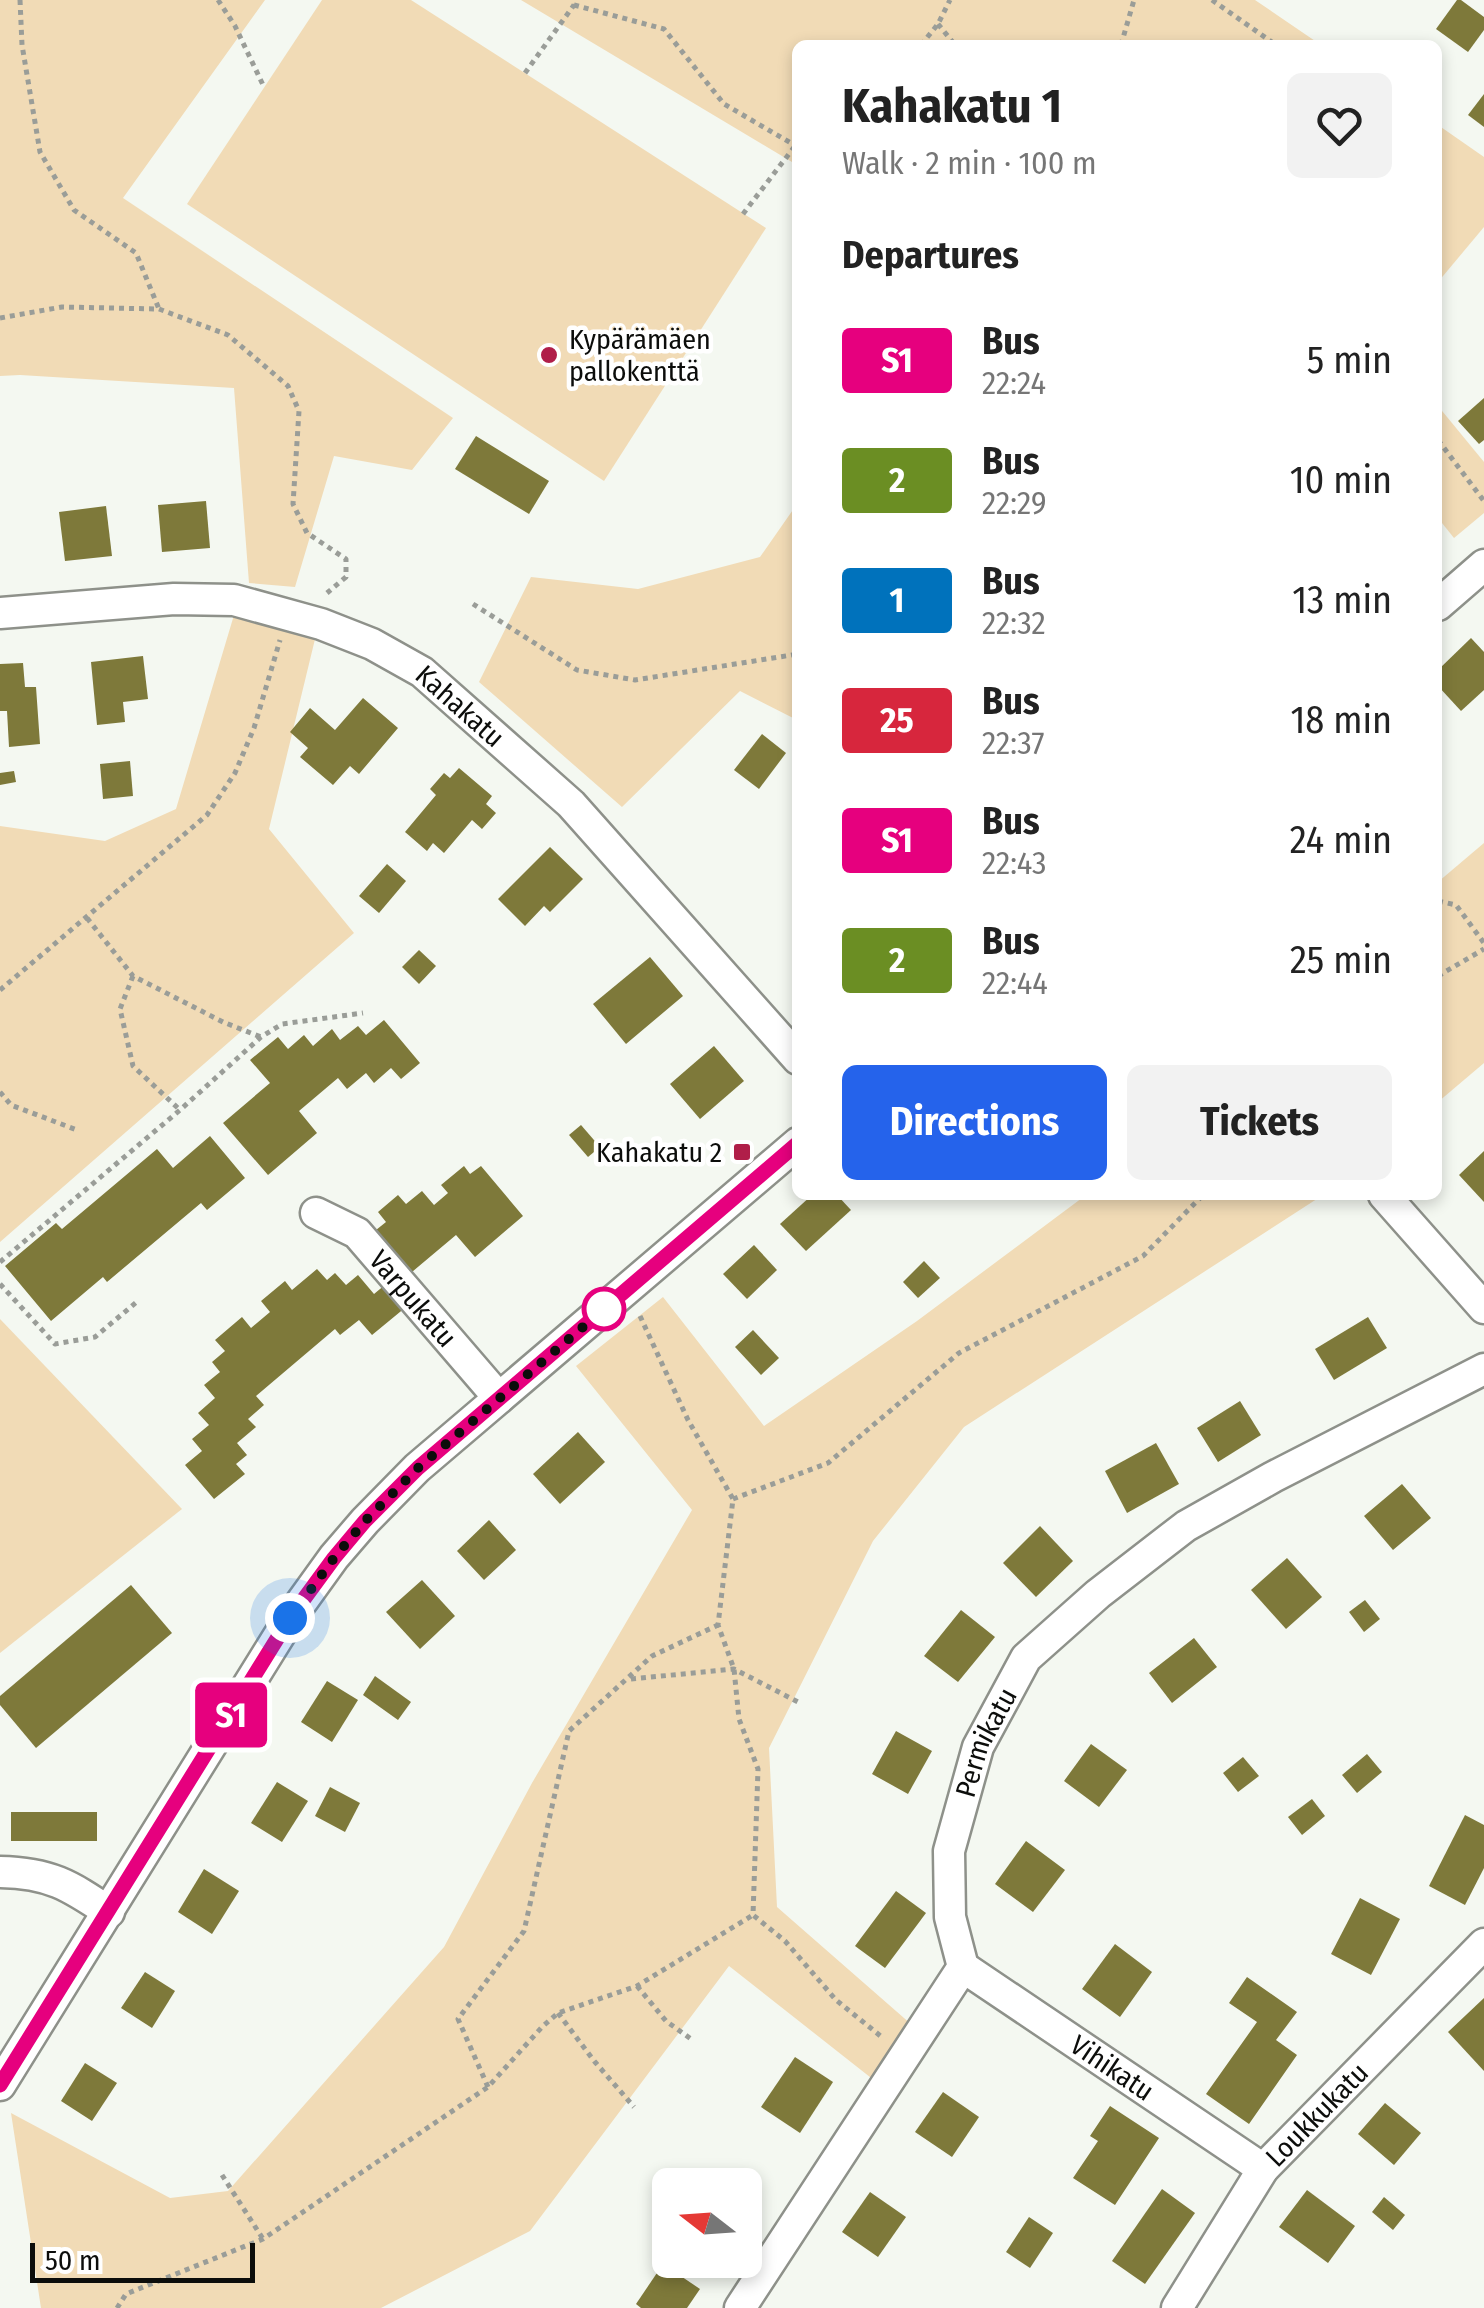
<!DOCTYPE html>
<meta charset="utf-8">
<style>
body{margin:0;font-family:"Fira Sans Condensed",sans-serif;background:#f2f2f2;color:#222;height:100vh;display:flex;flex-direction:column;font-size:38px;white-space:nowrap}
*{box-sizing:border-box;margin:0}
p{font-size:32px;color:#767676}
.icon{flex:none;width:55px;height:55px;fill:none;stroke:currentColor;stroke-width:2;stroke-linecap:round;stroke-linejoin:round}
.map{position:relative;flex:1;overflow:hidden}
.side{position:absolute;left:792px;top:40px;width:650px;height:1160px;display:flex;flex-direction:column;background:#fff;border-radius:15px;box-shadow:0 5px 15px #0003}
.side>*{flex:none}
.badge{padding:0 20px;border-radius:8px;font-size:35px;line-height:65px}
.needle{width:65px;rotate:287deg}
.fabs{position:absolute;left:652px;top:2168px;display:grid;gap:20px}
.fabs a{display:grid;place-items:center;width:110px;height:110px;border-radius:15px;background:#fff;box-shadow:0 5px 15px #0003;font-size:50px}
.scale{position:absolute;left:30px;bottom:25px;width:225px;box-sizing:border-box;padding-left:10px;border:5px solid #0c0d0b;border-top:0;font-size:28px;line-height:35px;white-space:nowrap;color:#0c0d0b;-webkit-text-stroke:8px #fff;paint-order:stroke}
.you{position:absolute;width:50px;height:50px;margin:-25px;border:8px solid #fff;border-radius:50%;background:#1a73e8;box-shadow:0 0 0 15px #1a73e833}
.map>.badge{position:absolute;translate:-50% -50%;box-shadow:0 0 0 5px #fff}
h2{padding:0 50px;font-size:38px;line-height:90px}
.round{display:grid;place-items:center;flex:none;width:105px;height:105px;border-radius:15px;background:#f2f2f2}
.head{display:flex;align-items:center;justify-content:space-between;height:170px;padding:0 50px}
h1{font-size:48px;font-weight:700;line-height:75px}
.cta{display:flex;gap:20px;margin-top:auto;padding:20px 50px}
.cta a{flex:1;height:115px;border-radius:15px;background:#2563eb;color:#fff;font-size:40px;font-weight:700;line-height:115px;text-align:center}
.cta a+a{background:#f2f2f2;color:#222}
ul{padding:0;list-style:none}
li{display:flex;align-items:center;gap:30px;height:120px;padding:0 50px}
li div{flex:1}
li b{display:block;font-size:38px}
li em{font-style:normal}
li .badge{min-width:110px;font-weight:700;text-align:center}
.map>svg:first-child{display:block}
.green{fill:#f1dbb6}
.building{fill:#7e793a}
.lines{fill:none;stroke-linecap:round;stroke-linejoin:round}
.minor-casing{stroke:#8e918a;stroke-width:35}
.path{stroke:#9a9d98;stroke-width:5;stroke-dasharray:5 5;stroke-linecap:butt}
.minor{stroke:#fff;stroke-width:30}
.line-casing{stroke:#fff;stroke-width:22}
.line{stroke:#e6007e;stroke-width:15}
.walk{stroke:#0c0d0b;stroke-width:10;stroke-dasharray:0 18}
.poi-dot{fill:#b01e49;stroke:#fff;stroke-width:4}
.stop-dot{fill:#fff;stroke:#e6007e;stroke-width:5}
.labels{text-anchor:middle;stroke-width:9;stroke-linejoin:round;paint-order:stroke}
.poi-label{font-size:28px;fill:#0c0d0b;stroke:#fff;text-anchor:start}
.street-label{font-size:28px;fill:#0c0d0b;stroke:#fff}
</style>
<div class="map">
<svg width="1484" height="2308" viewBox="0 0 1484 2308">
<rect width="100%" height="100%" fill="#f4f8f1"/>
<g class="green">
<polygon points="0,0 265,0 123,198 453,418 412,470 334,456 295,587 249,583 234,388 20,375 0,376"/>
<polygon points="322,0 411,0 766,228 604,481 187,204"/>
<polygon points="521,0 1255,0 1321,45 798,45 797,165"/>
<polygon points="1438,125 1484,157 1484,227 1438,282"/>
<polygon points="1438,406 1484,462 1484,513 1454,538 1438,518"/>
<polygon points="797,504 797,720 740,691 622,807 479,682 531,577 638,589 760,557"/>
<polygon points="234,615 316,635 269,829 354,933 0,1242 0,826 105,841 176,809"/>
<polygon points="1484,843 1484,1063 1438,1102 1438,882"/>
<polygon points="1086,1195 1323,1195 964,1427 873,1541 769,1748 777,1907 912,2025 875,2081 729,1966 530,2231 381,2308 41,2308 11,2113 170,2198 228,2191 444,1947 532,1783 692,1510 576,1366 663,1297 764,1426 917,1321"/>
<polygon points="0,1319 182,1509 0,1653"/>
</g>
<g class="building">
<polygon points="1457,0 1461,0 1484,17 1484,30 1468,52 1436,29"/>
<polygon points="1484,94 1484,127 1468,115"/>
<polygon points="1484,398 1484,440 1479,444 1458,421"/>
<polygon points="476,436 549,481 529,514 455,469"/>
<polygon points="206,501 210,548 162,552 158,505"/>
<polygon points="106,506 112,556 65,561 59,512"/>
<polygon points="1471,638 1484,652 1484,690 1461,711 1438,686 1438,670"/>
<polygon points="143,656 148,699 123,702 125,722 97,725 91,662"/>
<polygon points="23,663 25,687 36,687 40,744 9,747 7,711 0,711 0,664"/>
<polygon points="363,698 398,728 359,774 350,766 333,785 300,757 308,748 290,732 310,708 335,730"/>
<polygon points="762,734 786,753 759,789 734,770"/>
<polygon points="130,761 133,796 103,799 100,764"/>
<polygon points="459,768 492,796 486,804 496,813 482,829 472,820 444,853 433,843 427,851 405,832 436,795 430,789 444,773 450,778"/>
<polygon points="14,771 16,782 0,785 0,773"/>
<polygon points="550,847 583,879 550,912 544,906 525,926 498,899"/>
<polygon points="387,864 406,881 379,913 359,896"/>
<polygon points="419,950 436,966 419,984 402,967"/>
<polygon points="650,957 683,996 626,1044 593,1004"/>
<polygon points="384,1020 420,1063 401,1079 391,1068 374,1083 366,1073 347,1089 338,1078 299,1111 317,1133 268,1175 223,1123 270,1083 250,1060 278,1037 288,1049 304,1035 313,1046 332,1029 340,1040 358,1026 366,1035"/>
<polygon points="714,1046 744,1081 700,1119 670,1084"/>
<polygon points="581,1125 600,1147 588,1157 569,1135"/>
<polygon points="210,1136 245,1178 207,1210 201,1203 107,1282 103,1277 51,1321 5,1266 56,1223 62,1229 157,1149 173,1168"/>
<polygon points="1484,1151 1484,1202 1459,1175"/>
<polygon points="464,1166 470,1174 481,1166 523,1216 475,1257 456,1235 406,1277 371,1234 386,1222 378,1212 398,1195 406,1204 422,1191 434,1205 448,1193 441,1185"/>
<polygon points="812,1195 837,1195 851,1210 806,1251 780,1224"/>
<polygon points="754,1245 777,1270 747,1299 723,1274"/>
<polygon points="924,1261 940,1278 918,1298 903,1282"/>
<polygon points="317,1269 327,1280 335,1273 346,1285 358,1275 374,1294 386,1284 406,1307 372,1335 359,1320 340,1335 335,1329 256,1396 264,1405 248,1419 256,1427 237,1443 247,1455 236,1464 245,1474 214,1499 185,1465 202,1451 192,1439 209,1425 198,1413 215,1398 204,1385 220,1372 212,1362 225,1351 215,1340 242,1317 251,1328 270,1312 261,1301 285,1281 292,1290"/>
<polygon points="1368,1317 1387,1348 1334,1380 1315,1349"/>
<polygon points="753,1330 779,1358 761,1375 735,1347"/>
<polygon points="1240,1401 1261,1435 1218,1462 1197,1428"/>
<polygon points="578,1432 605,1462 560,1504 533,1474"/>
<polygon points="1156,1443 1179,1484 1127,1513 1105,1471"/>
<polygon points="1402,1484 1431,1518 1393,1550 1364,1516"/>
<polygon points="489,1520 516,1550 484,1580 457,1551"/>
<polygon points="1040,1526 1073,1561 1036,1597 1003,1563"/>
<polygon points="1287,1558 1322,1597 1286,1629 1251,1590"/>
<polygon points="422,1580 455,1616 420,1649 386,1612"/>
<polygon points="131,1585 172,1633 36,1748 0,1705 0,1696"/>
<polygon points="1365,1600 1380,1619 1364,1632 1349,1612"/>
<polygon points="961,1610 995,1637 958,1682 924,1656"/>
<polygon points="1194,1638 1217,1667 1172,1703 1149,1673"/>
<polygon points="375,1676 411,1702 398,1720 363,1695"/>
<polygon points="327,1681 358,1700 332,1742 301,1722"/>
<polygon points="896,1731 932,1751 908,1794 872,1774"/>
<polygon points="1091,1744 1127,1770 1099,1807 1064,1781"/>
<polygon points="1367,1754 1382,1772 1357,1793 1342,1775"/>
<polygon points="1243,1757 1259,1776 1238,1792 1223,1773"/>
<polygon points="277,1782 308,1801 282,1842 251,1823"/>
<polygon points="330,1787 360,1803 345,1832 315,1816"/>
<polygon points="1312,1799 1325,1816 1302,1835 1288,1817"/>
<rect x="11" y="1812" width="86" height="29"/>
<polygon points="1465,1815 1484,1825 1484,1868 1465,1905 1429,1886"/>
<polygon points="1026,1841 1065,1870 1033,1912 995,1884"/>
<polygon points="204,1869 239,1891 212,1934 178,1912"/>
<polygon points="896,1891 926,1913 885,1968 855,1946"/>
<polygon points="1360,1898 1400,1919 1371,1975 1331,1954"/>
<polygon points="1115,1944 1152,1972 1120,2017 1082,1989"/>
<polygon points="145,1972 175,1991 152,2028 121,2008"/>
<polygon points="1247,1977 1297,2012 1276,2040 1297,2055 1249,2124 1206,2094 1257,2022 1229,2003"/>
<polygon points="1484,1998 1484,2071 1448,2032"/>
<polygon points="795,2057 833,2082 800,2133 761,2107"/>
<polygon points="85,2063 117,2083 92,2121 61,2101"/>
<polygon points="943,2092 979,2117 952,2157 915,2132"/>
<polygon points="1385,2103 1421,2133 1394,2165 1358,2134"/>
<polygon points="1110,2106 1159,2138 1115,2205 1073,2178 1098,2141 1090,2136"/>
<polygon points="724,2169 760,2194 745,2216 745,2185 713,2185"/>
<polygon points="1162,2189 1195,2213 1145,2284 1112,2261"/>
<polygon points="1307,2190 1355,2226 1328,2263 1279,2227"/>
<polygon points="870,2192 906,2217 878,2257 842,2232"/>
<polygon points="1384,2197 1405,2215 1393,2230 1372,2212"/>
<polygon points="1029,2217 1053,2233 1030,2268 1006,2252"/>
<polygon points="663,2264 700,2289 687,2308 641,2308 636,2304"/>
</g>
<g class="lines">
<defs>
<g id="minor">
<polyline points="1438,605 1484,565"/>
<path id="s1" d="M0,613L174,599L234,600L321,624L372,644L422,672L571,804L798,1059"/>
<polyline points="1384,1195 1484,1308"/>
<path id="s2" d="M316,1213L357,1233L499,1398"/>
<path d="M0,1872C50,1873 69,1885 109,1912"/>
<path id="s3" d="M963,1967L1263,2169"/>
<polyline points="0,2085 290,1618 334,1557 365,1521 417,1468 798,1143"/>
<path id="s4" d="M740,2308L963,1967L950,1917L949,1851L978,1747L1026,1658L1098,1594L1186,1526L1273,1477L1484,1369"/>
<path id="s5" d="M1177,2308L1263,2169L1484,1944"/>
</g>
</defs>
<use href="#minor" class="minor-casing"/>
<g class="path">
<polyline points="20,0 22,45 40,152 74,210 136,253 159,309"/>
<polyline points="218,0 235,26 264,87"/>
<polyline points="1212,0 1276,45"/>
<polyline points="574,5 664,29 724,104 796,146"/>
<polyline points="938,24 955,45"/>
<polyline points="921,45 938,24 950,0"/>
<polyline points="1121,45 1134,0"/>
<polyline points="525,73 574,5 574,0"/>
<polyline points="743,214 795,146"/>
<polyline points="0,318 62,307 159,309 228,335 288,386 299,411 293,504 307,533 346,559 346,577 327,593"/>
<polyline points="1438,440 1484,501"/>
<polyline points="473,604 577,670 635,680 798,654"/>
<polyline points="1438,901 1456,905 1484,943"/>
<polyline points="87,918 133,976 223,1022 261,1037"/>
<polyline points="133,976 120,1009 133,1066 180,1110"/>
<polyline points="1438,976 1484,949"/>
<polyline points="0,990 207,815 235,773 254,728 280,640"/>
<polyline points="0,1092 11,1105 77,1130"/>
<polyline points="0,1262 180,1110 261,1037 282,1024 363,1013"/>
<polyline points="0,1284 55,1344 95,1337 139,1300"/>
<polyline points="640,1316 688,1420 733,1499 718,1625 734,1669 739,1719 758,1769 753,1915 785,1941 836,2000 883,2038"/>
<polyline points="733,1499 828,1463 959,1353 1143,1256 1203,1195"/>
<polyline points="631,1679 734,1669 802,1704"/>
<polyline points="637,1986 666,2021 691,2039"/>
<polyline points="558,2013 595,2062 634,2107"/>
<polyline points="488,2087 458,2019 524,1931 569,1731 652,1656 718,1625"/>
<polyline points="222,2175 263,2239"/>
<polyline points="117,2308 126,2294 263,2239 488,2087 542,2027 558,2013 637,1986 753,1915"/>
</g>
<use href="#minor" class="minor"/>
</g>
<g class="lines">
<defs>
<polyline id="line" points="0,2085 290,1618 334,1558 365,1521 418,1468 798,1143"/>
</defs>
<use href="#line" class="line-casing"/>
<use href="#line" class="line"/>
<polyline class="walk" points="290,1618 334,1558 365,1521 418,1468 604,1309"/>
</g>
<g class="poi-dot">
<circle cx="549" cy="355" r="10"/>
<rect x="732" y="1142" width="20" height="20" rx="5"/>
</g>
<circle class="stop-dot" cx="604" cy="1309" r="20"/>
<g class="labels">
<g class="poi-label">
<text x="569" y="349">Kypärämäen<tspan x="569" dy="32">pallokenttä</tspan></text>
<text x="722" y="1162" text-anchor="end">Kahakatu 2</text>
</g>
<g class="street-label">
<text dy="10" stroke="none"><textPath href="#s1" startOffset="488">Kahakatu</textPath></text>
<text dy="10" stroke="none"><textPath href="#s2" startOffset="132">Varpukatu</textPath></text>
<text dy="10" stroke="none"><textPath href="#s4" startOffset="640">Permikatu</textPath></text>
<text dy="10" stroke="none"><textPath href="#s3" startOffset="180">Vihikatu</textPath></text>
<text dy="10" stroke="none"><textPath href="#s5" startOffset="240">Loukkukatu</textPath></text>
</g>
</g>
</svg>
<div class="fabs">
<a><svg class="needle" viewBox="-14 -14 28 28"><path d="M0-13l5 13h-10z" fill="#e53935"/><path d="M0 13l5-13h-10z" fill="#767676"/></svg></a>
</div>
<div class="scale">50 m</div>
<div class="you" style="left:290px;top:1618px"></div>
<b class="badge" style="left:231px;top:1715px;background:#e6007e;color:#fff">S1</b>
<section class="side">
<div class="head"><div><h1>Kahakatu 1</h1><p>Walk · 2 min · 100 m</p></div><a class="round"><svg class="icon" aria-label="heart" viewBox="0 0 24 24"><path d="M12 20l-8-8c-3-5 5-10 8-4 3-6 11-1 8 4z"/></svg></a></div>
<h2>Departures</h2>
<ul>
<li><span class="badge" style="background:#e6007e;color:#fff">S1</span><div><b>Bus</b><p>22:24</p></div><em>5 min</em></li>
<li><span class="badge" style="background:#6b8e23;color:#fff">2</span><div><b>Bus</b><p>22:29</p></div><em>10 min</em></li>
<li><span class="badge" style="background:#0072bc;color:#fff">1</span><div><b>Bus</b><p>22:32</p></div><em>13 min</em></li>
<li><span class="badge" style="background:#d7263d;color:#fff">25</span><div><b>Bus</b><p>22:37</p></div><em>18 min</em></li>
<li><span class="badge" style="background:#e6007e;color:#fff">S1</span><div><b>Bus</b><p>22:43</p></div><em>24 min</em></li>
<li><span class="badge" style="background:#6b8e23;color:#fff">2</span><div><b>Bus</b><p>22:44</p></div><em>25 min</em></li>
</ul>
<div class="cta"><a>Directions</a><a>Tickets</a></div>
</section>
</div>
